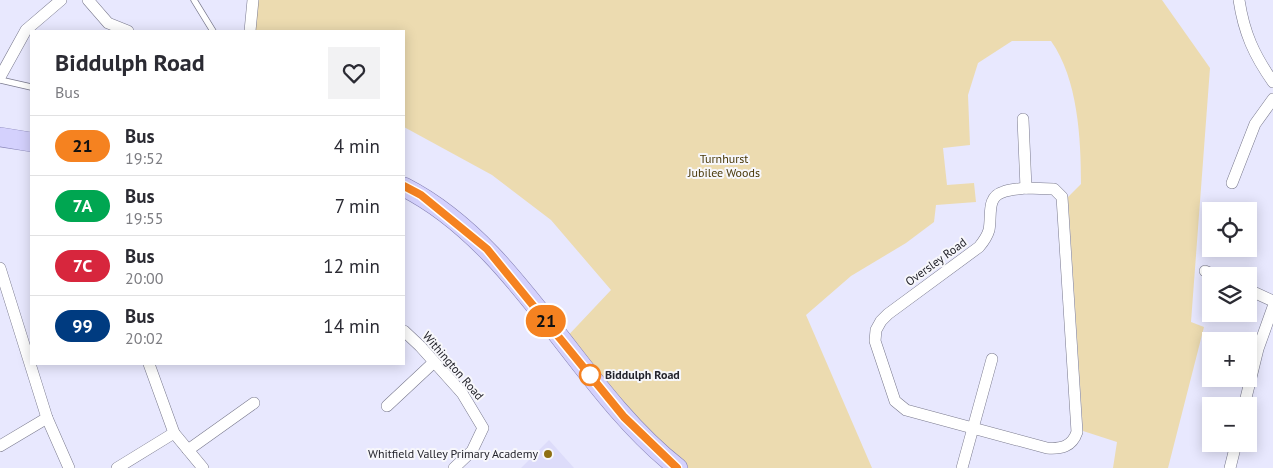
<!DOCTYPE html>
<meta charset="utf-8">
<style>
body{margin:0;font-family:"PT Sans",sans-serif;background:#f2f2f3;color:#2b2b33;height:100vh;display:flex;flex-direction:column;font-size:19px;white-space:nowrap}
*{box-sizing:border-box;margin:0}
p{font-size:16px;color:#7c7c81}
.icon{flex:none;width:28px;height:28px;fill:none;stroke:currentColor;stroke-width:2;stroke-linecap:round;stroke-linejoin:round}
.map{position:relative;flex:1;overflow:hidden}
.sheet{position:absolute;left:30px;top:30px;width:375px;height:335px;display:flex;flex-direction:column;background:#fff;border-radius:0px;box-shadow:0 2px 12px #0003}
.sheet>*{flex:none}
.badge{padding:0 10px;border-radius:16px;font-size:18px;line-height:32px}
.controls{position:absolute;left:1202px;top:202px;display:grid;gap:10px}
.controls a{display:grid;place-items:center;width:55px;height:55px;border-radius:0px;background:#fff;box-shadow:0 2px 12px #0003;font-size:25px}
.map>.badge{position:absolute;translate:-50% -50%;box-shadow:0 0 0 2px #fff}
.round{display:grid;place-items:center;flex:none;width:52px;height:52px;border-radius:0px;background:#f2f2f3}
.overview{display:flex;align-items:center;justify-content:space-between;height:85px;padding:0 25px}
h1{font-size:24px;font-weight:700;line-height:38px}
ul{padding:0;list-style:none}
li{display:flex;align-items:center;gap:15px;height:60px;padding:0 25px;border-top:1px solid #e1e1e2}
li div{flex:1}
li b{display:block;font-size:19px}
li em{font-style:normal}
li .badge{min-width:55px;font-weight:700;text-align:center}
.map>svg:first-child{display:block}
.built{fill:#dddcfa}
.green{fill:#ecdbb0}
.lines{fill:none;stroke-linecap:round;stroke-linejoin:round}
.service-casing{stroke:#79798d;stroke-width:7}
.minor-casing{stroke:#79798d;stroke-width:12}
.primary-casing{stroke:#8480b3;stroke-width:20}
.service{stroke:#fff;stroke-width:5.5}
.minor{stroke:#fff;stroke-width:11}
.primary{stroke:#d4d1fd;stroke-width:19}
.line-casing{stroke:#fff;stroke-width:11}
.line{stroke:#f58220;stroke-width:8}
.stop-dot{fill:#fff;stroke:#f58220;stroke-width:2.5}
.poi-dot{fill:#8e6f13;stroke:#f7f7fb;stroke-width:2}
.labels{text-anchor:middle;stroke-width:4;stroke-linejoin:round;paint-order:stroke}
.park-label{font-size:12px;fill:#493808;stroke:#f7f7fb}
.street-label{font-size:12px;fill:#24242c;stroke:#f7f7fb}
.stop-label{font-size:12px;font-weight:bold;fill:#24242c;stroke:#f7f7fb;text-anchor:start}
.poi-label{font-size:12px;fill:#24242c;stroke:#f7f7fb;text-anchor:end}
</style>
<div class="map">
<svg width="1273" height="468" viewBox="0 0 1273 468">
<rect width="100%" height="100%" fill="#e8e8fe"/>
<polygon class="built" points="549,440 574,468 521,468"/>
<path class="green" d="M253,0H1162L1210,68L1191,322L1204,327L1168,468H1113L1117,442L1083,431L1068,197L1081,184C1081,139 1078,79 1051,41H1012L978,63L968,95L970,145L943,148L947,185L974,183L976,202L936,205L934,222L906,243L851,276L806,315L872,468H678L562,342L611,290L551,220L492,175L404,127V31H251Z"/>
<g class="lines">
<defs>
<g id="service">
<polyline points="194,0 213,31"/>
<polyline points="0,80 31,87"/>
</g>
<g id="minor">
<polyline points="88,0 108,23 128,31"/>
<path d="M1239,0C1244,33 1254,55 1273,82"/>
<polyline points="250,31 253,0"/>
<polyline points="0,77 26,30 61,0"/>
<polyline points="1023,119 1026,188"/>
<polyline points="1232,183 1255,124 1273,99"/>
<path d="M1026,188L1054,189L1062,197L1077,432C1072,447 1061,449 1047,448L906,410L895,401L875,341L876,330L881,321L888,314L979,247C984,241 987,237 989,230C992,216 986,197 1003,192C1010,189 1019,189 1026,188Z"/>
<polyline points="0,268 47,418 69,468"/>
<polyline points="1205,271 1217,276"/>
<polyline points="1249,290 1273,301"/>
<polyline points="404,331 420,346 462,393 483,428 472,451 454,468"/>
<polyline points="149,364 174,433 203,468"/>
<polyline points="387,406 433,363"/>
<polyline points="1244,406 1258,349 1273,307"/>
<polyline points="0,446 47,418"/>
<polyline points="188,450 254,403"/>
<polyline points="117,468 174,433"/>
<polyline points="962,468 992,359"/>
<polyline points="1230,468 1236,444"/>
</g>
<g id="primary">
<polyline points="0,137 31,142"/>
<path d="M404,187C520,246 577,389 678,468"/>
</g>
</defs>
<use href="#service" class="service-casing"/>
<use href="#minor" class="minor-casing"/>
<use href="#primary" class="primary-casing"/>
<use href="#service" class="service"/>
<use href="#minor" class="minor"/>
<use href="#primary" class="primary"/>
</g>
<g class="lines">
<defs>
<polyline id="line" points="404,186 421,195 487,249 624,417 677,468"/>
</defs>
<use href="#line" class="line-casing"/>
<use href="#line" class="line"/>
</g>
<circle class="stop-dot" cx="590" cy="375" r="10"/>
<circle class="poi-dot" cx="548" cy="454" r="5"/>
<g class="labels">
<g class="park-label">
<text x="724" y="163">Turnhurst<tspan x="724" dy="14">Jubilee Woods</tspan></text>
</g>
<g class="street-label">
<text transform="translate(936 262) rotate(-36)" y="4">Oversley Road</text>
<text transform="translate(453 366) rotate(49)" y="4">Withington Road</text>
</g>
<g class="stop-label">
<text x="605" y="379">Biddulph Road</text>
</g>
<g class="poi-label">
<text x="538" y="458">Whitfield Valley Primary Academy</text>
</g>
</g>
</svg>
<div class="controls">
<a><svg class="icon" aria-label="locate" viewBox="0 0 24 24"><circle cx="12" cy="12" r="6"/><path d="M12 2v4M12 18v4M2 12h4M18 12h4"/></svg></a>
<a><svg class="icon" aria-label="layers" viewBox="0 0 24 24"><path d="M12 4l9 5-9 5-9-5zM3 14l9 5 9-5"/></svg></a>
<a>+</a>
<a>−</a>
</div>
<b class="badge" style="left:546px;top:321px;background:#f58220;color:#111">21</b>
<section class="sheet">
<div class="overview"><div><h1>Biddulph Road</h1><p>Bus</p></div><a class="round"><svg class="icon" aria-label="heart" viewBox="0 0 24 24"><path d="M12 20l-8-8c-3-5 5-10 8-4 3-6 11-1 8 4z"/></svg></a></div>
<ul>
<li><span class="badge" style="background:#f58220;color:#111">21</span><div><b>Bus</b><p>19:52</p></div><em>4 min</em></li>
<li><span class="badge" style="background:#00a651;color:#fff">7A</span><div><b>Bus</b><p>19:55</p></div><em>7 min</em></li>
<li><span class="badge" style="background:#d7263d;color:#fff">7C</span><div><b>Bus</b><p>20:00</p></div><em>12 min</em></li>
<li><span class="badge" style="background:#003b80;color:#fff">99</span><div><b>Bus</b><p>20:02</p></div><em>14 min</em></li>
</ul>
</section>
</div>
